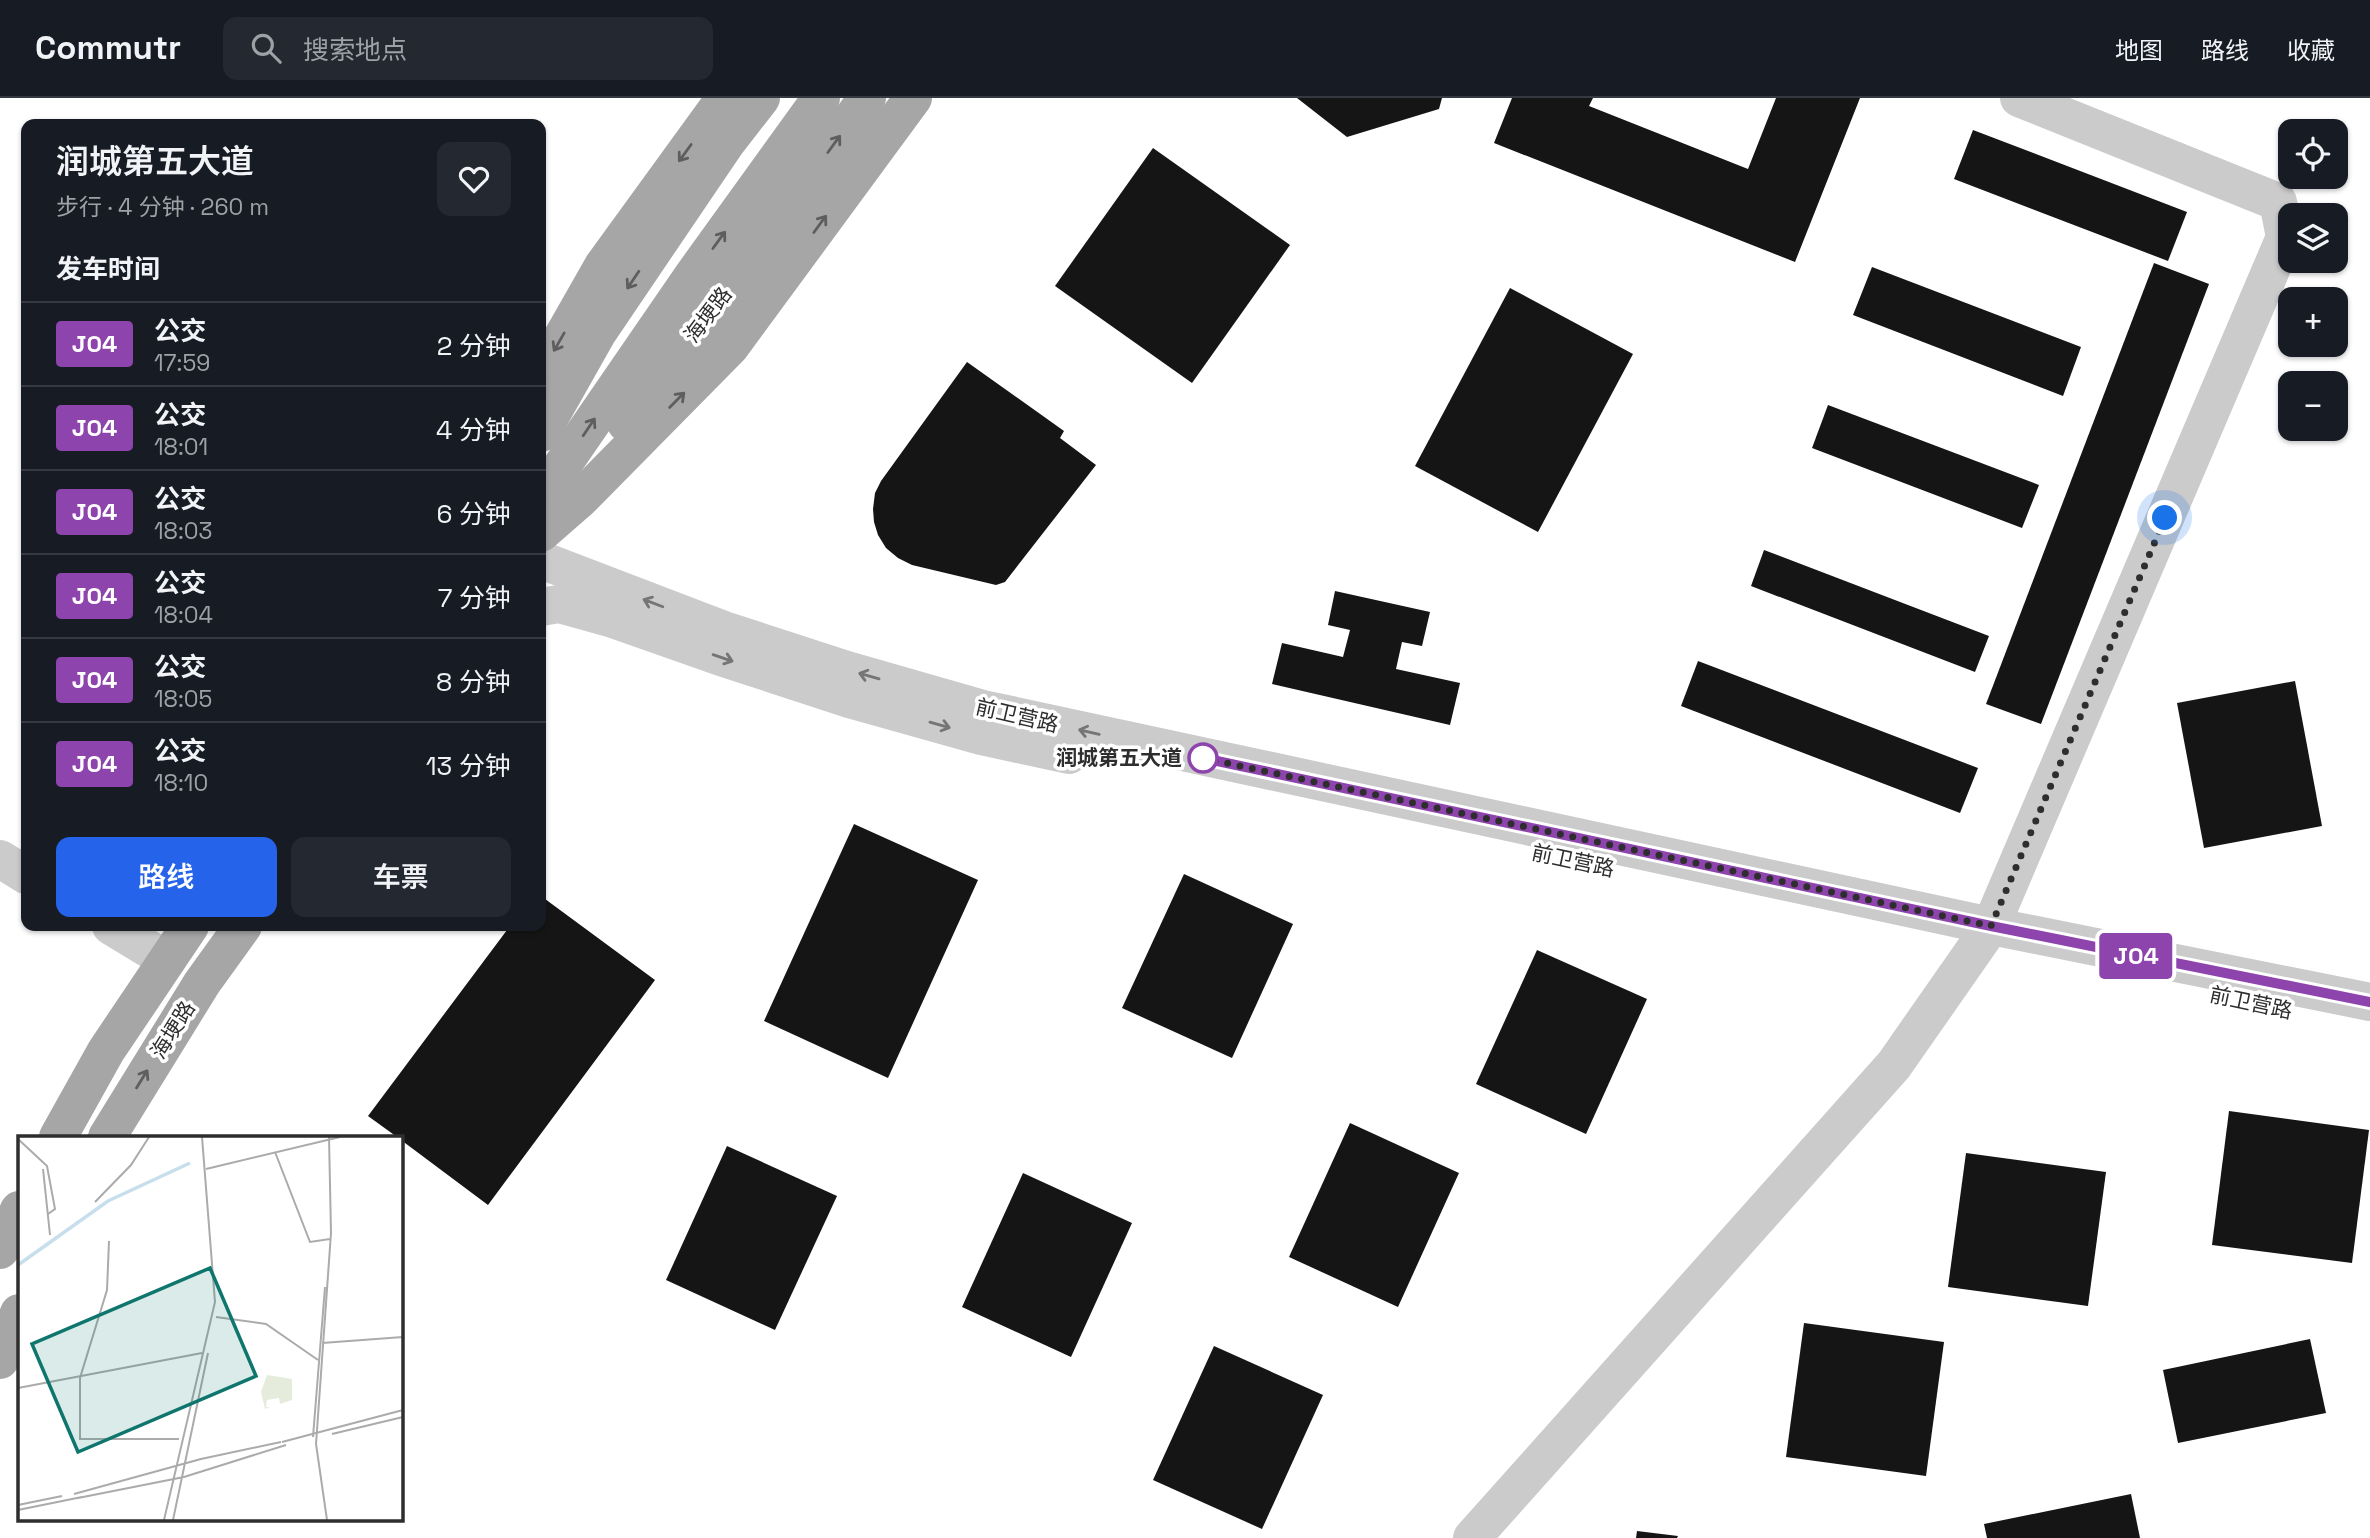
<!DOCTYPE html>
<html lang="zh">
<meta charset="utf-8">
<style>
body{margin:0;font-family:"Space Grotesk","Noto Sans SC",sans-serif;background:#242831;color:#f1f3f6;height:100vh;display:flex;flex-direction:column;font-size:26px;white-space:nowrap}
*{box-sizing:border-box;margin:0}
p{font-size:23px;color:#9ea1a6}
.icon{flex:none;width:38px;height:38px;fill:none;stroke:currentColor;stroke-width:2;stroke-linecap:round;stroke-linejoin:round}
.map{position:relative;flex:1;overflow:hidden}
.details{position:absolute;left:21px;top:21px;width:525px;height:812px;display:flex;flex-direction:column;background:#171b24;border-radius:14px;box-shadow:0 2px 5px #0004}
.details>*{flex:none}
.badge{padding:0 14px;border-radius:5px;font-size:24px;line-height:46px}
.buttons{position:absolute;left:2278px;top:21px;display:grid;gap:14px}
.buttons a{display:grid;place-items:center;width:70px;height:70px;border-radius:14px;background:#171b24;box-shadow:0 2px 5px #0004;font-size:35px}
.you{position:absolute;width:35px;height:35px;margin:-18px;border:5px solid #fff;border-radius:50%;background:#1a73e8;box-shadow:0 0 0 10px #1a73e833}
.map>.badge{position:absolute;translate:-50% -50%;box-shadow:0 0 0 4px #fff}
h2{padding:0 35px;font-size:26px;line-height:63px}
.round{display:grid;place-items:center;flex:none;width:74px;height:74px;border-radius:14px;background:#242831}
.overview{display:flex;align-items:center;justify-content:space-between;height:119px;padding:0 35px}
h1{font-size:33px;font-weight:600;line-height:52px}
.action{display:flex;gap:14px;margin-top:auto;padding:14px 35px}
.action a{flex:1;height:80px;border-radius:14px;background:#2563eb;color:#fff;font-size:28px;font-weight:600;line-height:80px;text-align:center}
.action a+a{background:#242831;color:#f1f3f6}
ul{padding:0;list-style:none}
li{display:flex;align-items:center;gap:21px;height:84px;padding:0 35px;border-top:2px solid #363941}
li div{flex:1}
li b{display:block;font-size:26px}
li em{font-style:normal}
li .badge{min-width:77px;font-weight:700;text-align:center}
header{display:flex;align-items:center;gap:42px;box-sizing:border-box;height:98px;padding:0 35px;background:#171b24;border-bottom:2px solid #363941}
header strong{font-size:33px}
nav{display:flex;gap:38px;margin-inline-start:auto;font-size:24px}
.search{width:490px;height:63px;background:#242831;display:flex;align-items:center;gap:18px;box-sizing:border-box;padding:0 24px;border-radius:14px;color:#9ea1a6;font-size:26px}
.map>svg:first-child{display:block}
.building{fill:#151515}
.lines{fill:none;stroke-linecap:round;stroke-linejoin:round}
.minor{stroke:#cbcbcb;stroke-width:38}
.major{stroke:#a6a6a6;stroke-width:38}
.oneway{stroke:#5e5e5e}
.oneway2{stroke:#757575}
.line-casing{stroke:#fff;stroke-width:16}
.line{stroke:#8e44ad;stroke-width:10}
.walk{stroke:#2e2e2e;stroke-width:7;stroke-dasharray:0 12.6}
.stop-dot{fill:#fff;stroke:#8e44ad;stroke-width:3.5}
.labels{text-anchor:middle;stroke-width:7;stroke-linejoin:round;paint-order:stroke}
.street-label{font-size:21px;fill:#2e2e2e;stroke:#fff}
.stop-label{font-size:21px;font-weight:bold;fill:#2e2e2e;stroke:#fff;text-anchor:end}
.inset-river{fill:none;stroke:#c7dfec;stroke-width:3.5}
.inset-road{fill:none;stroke:#ababab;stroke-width:2}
.view{fill:#0f766e;fill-opacity:0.15;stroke:#0f766e;stroke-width:3.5}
.inset-edge{fill:none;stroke:#2e2e2e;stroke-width:3.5}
</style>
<header>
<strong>Commutr</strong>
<div class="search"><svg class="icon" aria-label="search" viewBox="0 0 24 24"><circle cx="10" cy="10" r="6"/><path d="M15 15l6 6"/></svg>搜索地点</div>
<nav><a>地图</a><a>路线</a><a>收藏</a></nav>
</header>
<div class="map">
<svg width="2370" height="1440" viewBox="0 0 2370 1440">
<rect width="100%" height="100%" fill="#fff"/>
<g class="building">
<polygon points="1297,0 1442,0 1439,11 1347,39"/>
<polygon points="1512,0 1593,0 1589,8 1748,71 1776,0 1860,0 1795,164 1494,45"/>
<polygon points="1973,32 2187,114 2168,163 1954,81"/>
<polygon points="1153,50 1290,147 1192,285 1055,188"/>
<polygon points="2154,165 2209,186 2041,626 1986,606"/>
<polygon points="1872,169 2081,249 2063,298 1853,217"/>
<polygon points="1510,190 1633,256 1538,434 1415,368"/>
<polygon points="967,264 1064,333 1060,340 1096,367 1005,484 996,487 912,467 898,460 886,450 878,437 874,424 873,411 875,395 881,383"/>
<polygon points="1828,307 2039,387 2022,430 1812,350"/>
<polygon points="1764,452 1989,538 1975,574 1751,488"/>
<polygon points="1335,493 1430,514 1422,548 1402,544 1396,571 1460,585 1450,627 1272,586 1282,545 1343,559 1350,532 1328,527"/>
<polygon points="1698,563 1978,670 1960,715 1681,608"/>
<polygon points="2295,583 2322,728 2204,750 2177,605"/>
<polygon points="854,726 978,782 888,980 764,923"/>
<polygon points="1184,776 1293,826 1232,960 1122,910"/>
<polygon points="541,798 655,882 488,1107 401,1042 401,1039 397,1039 368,1018 510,828 541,828"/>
<polygon points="1537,852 1647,901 1586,1036 1476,986"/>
<polygon points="2229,1013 2369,1032 2352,1165 2212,1147"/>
<polygon points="1350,1025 1459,1075 1398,1209 1289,1159"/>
<polygon points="727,1048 837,1098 775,1232 666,1182"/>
<polygon points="1966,1055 2106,1074 2088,1208 1948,1189"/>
<polygon points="1023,1075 1132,1125 1071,1259 962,1209"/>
<polygon points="1804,1225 1944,1244 1926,1378 1786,1359"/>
<polygon points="2310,1241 2326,1315 2178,1345 2163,1272"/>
<polygon points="1214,1248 1323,1297 1262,1431 1153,1382"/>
<polygon points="2131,1396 2140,1440 1987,1440 1984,1426"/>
<polygon points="1637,1433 1678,1438 1677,1440 1636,1440"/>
</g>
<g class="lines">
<g class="minor">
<polyline points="541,462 724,532 847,572 983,611 1991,828 2370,904"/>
<polyline points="541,509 559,506 613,521 724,560 849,601 981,638 1069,657"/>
<polyline points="0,761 26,777"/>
<polyline points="111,828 167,862"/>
<polyline points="1472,1440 1894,967 1991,828 2285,139 2278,104 2019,0"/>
</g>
<g class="major">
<polyline points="541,277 603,168 725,0"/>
<polyline points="626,325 800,93 867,0"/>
<polyline points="541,335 598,234 726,45 761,0"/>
<polyline points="541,407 553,381 694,176 821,0"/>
<polyline points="541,435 580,401 730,249 913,0"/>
<polyline points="58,1039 106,953 190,828"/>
<polyline points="107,1039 202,885 243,828"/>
<polyline points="0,1152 19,1112"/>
<polyline points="0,1262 19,1215"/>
</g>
</g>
<defs><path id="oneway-shaft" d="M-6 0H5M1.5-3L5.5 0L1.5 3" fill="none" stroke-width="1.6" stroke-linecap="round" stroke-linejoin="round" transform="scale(1.75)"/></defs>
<g class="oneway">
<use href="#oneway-shaft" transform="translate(834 46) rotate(-54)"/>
<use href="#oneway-shaft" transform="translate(685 55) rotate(126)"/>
<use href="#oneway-shaft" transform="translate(820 126) rotate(-54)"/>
<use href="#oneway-shaft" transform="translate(719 142) rotate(-54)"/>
<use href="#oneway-shaft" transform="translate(633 182) rotate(124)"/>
<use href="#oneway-shaft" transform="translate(559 244) rotate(120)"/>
<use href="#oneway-shaft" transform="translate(677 302) rotate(-45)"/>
<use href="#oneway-shaft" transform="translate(589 329) rotate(-56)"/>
<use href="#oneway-shaft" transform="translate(142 981) rotate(-58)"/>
</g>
<g class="oneway2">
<use href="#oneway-shaft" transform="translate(653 505) rotate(-159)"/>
<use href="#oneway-shaft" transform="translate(723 560) rotate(19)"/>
<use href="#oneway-shaft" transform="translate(869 578) rotate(-164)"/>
<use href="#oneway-shaft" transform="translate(940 627) rotate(16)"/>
<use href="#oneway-shaft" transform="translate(1089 634) rotate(-167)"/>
</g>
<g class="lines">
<defs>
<polyline id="line" points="1203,660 1991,828 2370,904"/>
</defs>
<use href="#line" class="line-casing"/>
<use href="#line" class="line"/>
<polyline class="walk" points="1203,660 1991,828 2165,420"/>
</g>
<circle class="stop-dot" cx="1203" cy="660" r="14"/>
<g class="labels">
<g class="street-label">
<text transform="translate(708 217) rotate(-53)" y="7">海埂路</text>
<text transform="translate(1017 618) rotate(13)" y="7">前卫营路</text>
<text transform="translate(1573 763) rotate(12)" y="7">前卫营路</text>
<text transform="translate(2251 905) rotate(12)" y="7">前卫营路</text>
<text transform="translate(173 932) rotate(-58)" y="7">海埂路</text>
</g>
<g class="stop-label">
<text x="1182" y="667">润城第五大道</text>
</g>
</g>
<g transform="translate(18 1038)">
<rect width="385" height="385" fill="#fff"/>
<path d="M249,239L274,243V264L262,268L261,262L249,264L248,271H252L247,273L243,256Z" fill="#e5ecdc"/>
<path class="inset-river" d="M0,129L90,65L172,27"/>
<path class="inset-road" d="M0,3L29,30L37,73L30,78M257,16L292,106L312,103M25,33L32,99M188,33L322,1M77,66L113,29L131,1M91,105L89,154L62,242V303H161M198,181L248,188L300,224M304,207L385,201M0,252L184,217M314,298L385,281M295,301L307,151M264,306L385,274M56,358L183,323L263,306M60,362L166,341L268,309M0,369L44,360M0,374L64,361M146,384L197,166L184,1M155,384L190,217M309,384L298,308L313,97L311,1"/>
<path class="view" d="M192,132L238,240L60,316L14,208Z"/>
<rect width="385" height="385" class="inset-edge"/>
</g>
</svg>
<div class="buttons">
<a><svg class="icon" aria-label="locate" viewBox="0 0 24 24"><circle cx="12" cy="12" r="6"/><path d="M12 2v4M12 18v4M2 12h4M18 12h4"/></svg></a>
<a><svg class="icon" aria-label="layers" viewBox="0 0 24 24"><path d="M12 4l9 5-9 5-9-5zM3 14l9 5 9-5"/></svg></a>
<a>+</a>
<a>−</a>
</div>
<div class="you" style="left:2165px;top:420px"></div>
<b class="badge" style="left:2136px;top:858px;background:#8e44ad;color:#fff">J04</b>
<section class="details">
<div class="overview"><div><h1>润城第五大道</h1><p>步行 · 4 分钟 · 260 m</p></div><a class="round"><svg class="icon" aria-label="heart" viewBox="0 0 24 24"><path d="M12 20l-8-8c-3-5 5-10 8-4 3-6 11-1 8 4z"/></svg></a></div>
<h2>发车时间</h2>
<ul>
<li><span class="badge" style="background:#8e44ad;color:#fff">J04</span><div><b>公交</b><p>17:59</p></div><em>2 分钟</em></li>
<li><span class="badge" style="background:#8e44ad;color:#fff">J04</span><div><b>公交</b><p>18:01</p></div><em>4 分钟</em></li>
<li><span class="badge" style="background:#8e44ad;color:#fff">J04</span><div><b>公交</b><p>18:03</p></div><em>6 分钟</em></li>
<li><span class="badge" style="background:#8e44ad;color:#fff">J04</span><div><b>公交</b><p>18:04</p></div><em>7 分钟</em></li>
<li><span class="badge" style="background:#8e44ad;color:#fff">J04</span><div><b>公交</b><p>18:05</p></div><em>8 分钟</em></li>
<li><span class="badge" style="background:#8e44ad;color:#fff">J04</span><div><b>公交</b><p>18:10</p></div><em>13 分钟</em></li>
</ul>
<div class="action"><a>路线</a><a>车票</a></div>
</section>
</div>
